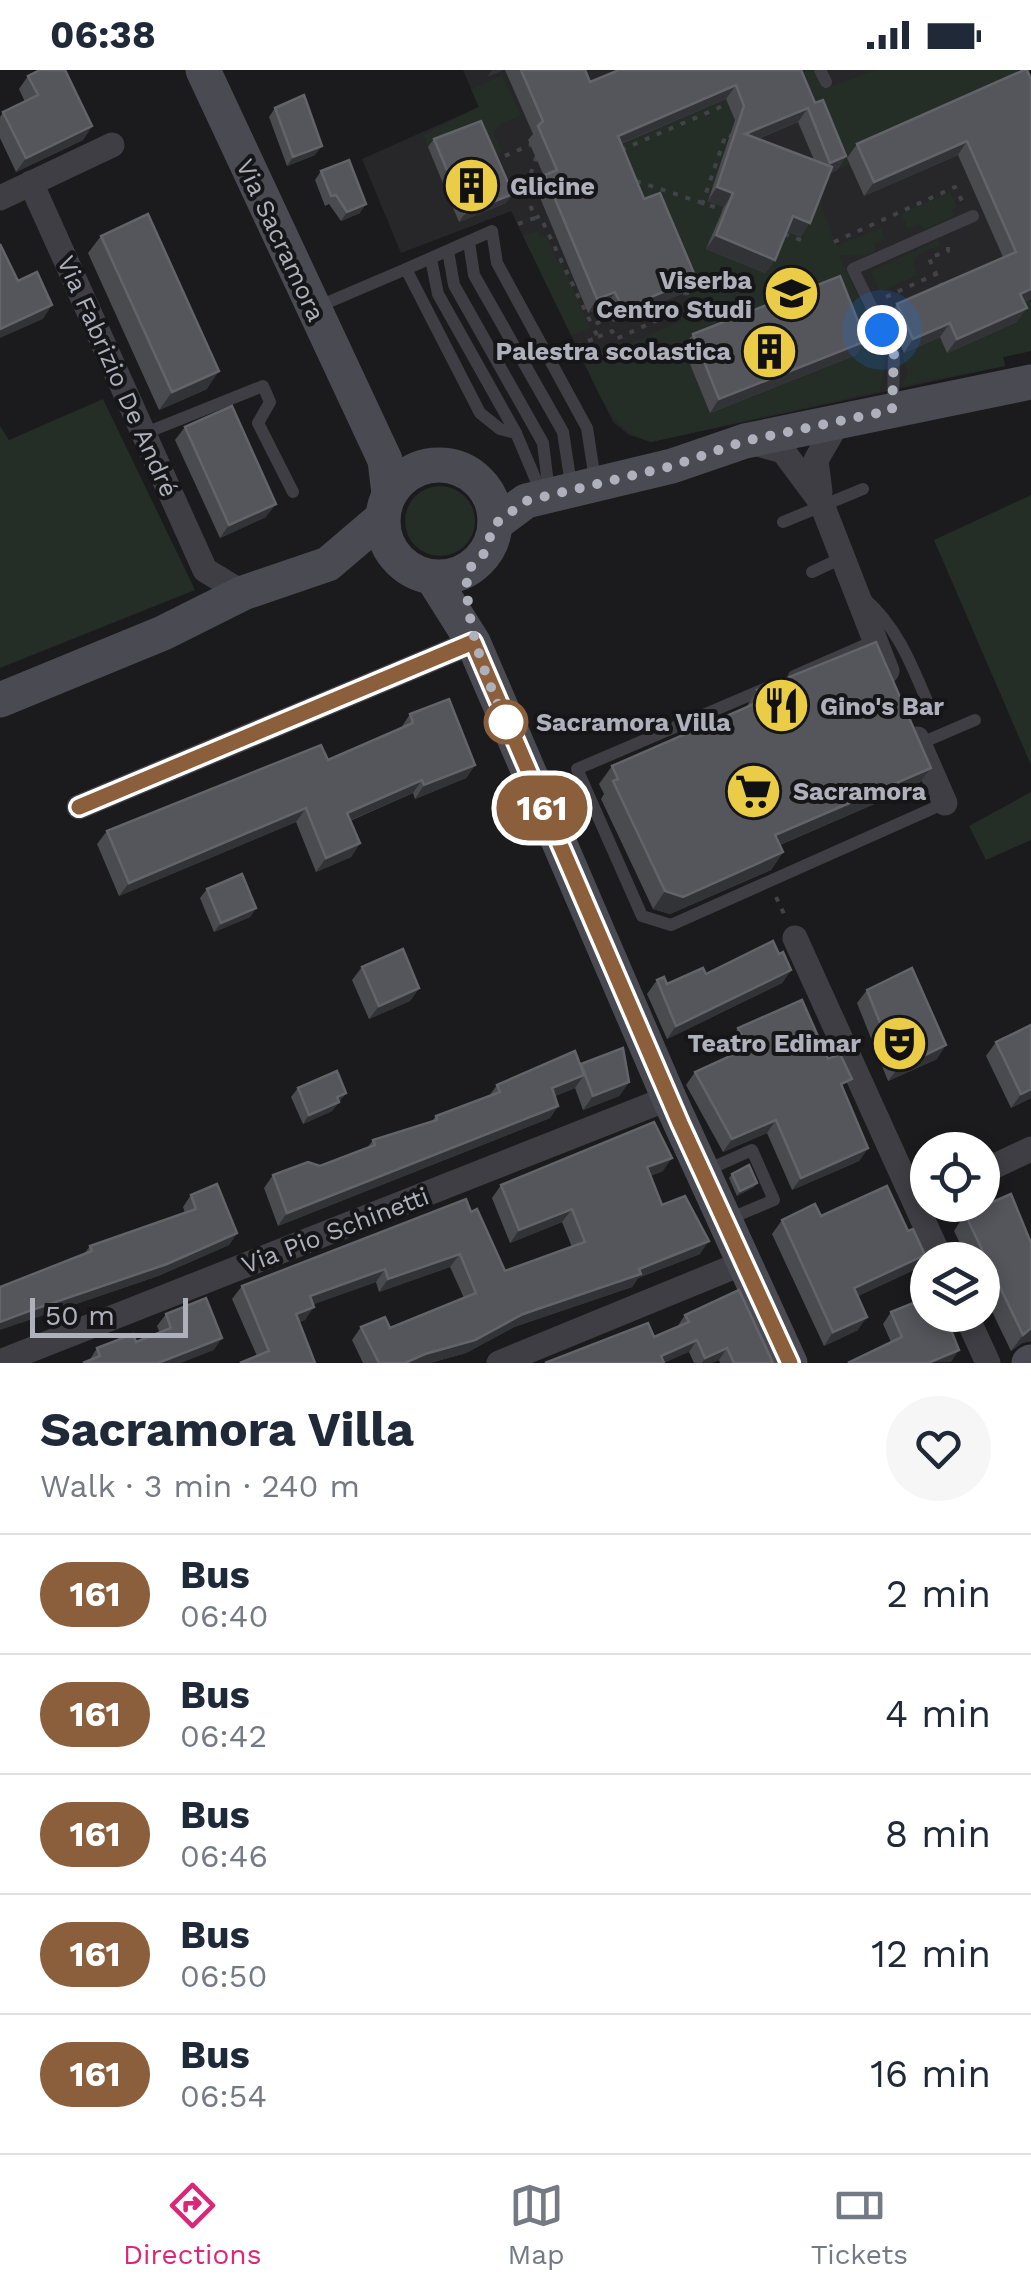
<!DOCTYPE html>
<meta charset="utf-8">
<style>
body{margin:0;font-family:"Work Sans",sans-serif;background:#f6f6f7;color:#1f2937;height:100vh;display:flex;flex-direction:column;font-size:38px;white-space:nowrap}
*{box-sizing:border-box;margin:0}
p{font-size:32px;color:#747a83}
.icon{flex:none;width:55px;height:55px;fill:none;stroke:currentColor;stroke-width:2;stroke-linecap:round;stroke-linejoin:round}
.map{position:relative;height:1293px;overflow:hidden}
.side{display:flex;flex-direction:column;background:#fff;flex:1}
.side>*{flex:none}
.badge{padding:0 20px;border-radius:32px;font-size:35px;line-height:65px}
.fabs{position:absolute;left:910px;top:1062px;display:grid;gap:20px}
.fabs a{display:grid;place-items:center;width:90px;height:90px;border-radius:50%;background:#fff;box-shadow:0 5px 15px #0003;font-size:50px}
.scale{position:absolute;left:30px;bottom:25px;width:158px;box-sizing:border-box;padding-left:10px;border:5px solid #aeb0bc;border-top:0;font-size:28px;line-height:35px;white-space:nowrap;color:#aeb0bc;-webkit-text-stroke:8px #161618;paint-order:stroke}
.you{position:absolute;width:50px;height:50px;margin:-25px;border:8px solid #fff;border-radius:50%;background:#1a73e8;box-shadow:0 0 0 15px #1a73e833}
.map>.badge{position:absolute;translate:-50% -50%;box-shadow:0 0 0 5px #fff}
.round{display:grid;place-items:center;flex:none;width:105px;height:105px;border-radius:52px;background:#f6f6f7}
.summary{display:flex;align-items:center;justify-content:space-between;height:170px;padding:0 40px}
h1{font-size:48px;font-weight:700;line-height:75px}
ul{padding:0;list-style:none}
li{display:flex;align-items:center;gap:30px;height:120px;padding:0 40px;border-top:2px solid #e0e1e3}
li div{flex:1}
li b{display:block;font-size:38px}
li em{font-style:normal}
li .badge{min-width:110px;font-weight:700;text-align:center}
.status{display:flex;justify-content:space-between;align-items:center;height:70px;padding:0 50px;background:#fff;direction:ltr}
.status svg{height:28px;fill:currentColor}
.tabs{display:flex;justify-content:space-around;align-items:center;height:140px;border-top:2px solid #e0e1e3;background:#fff;font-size:28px;color:#747a83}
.tabs a{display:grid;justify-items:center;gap:5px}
.tabs .selected{color:#db2777}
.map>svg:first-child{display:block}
.built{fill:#27272a}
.green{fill:#252d27}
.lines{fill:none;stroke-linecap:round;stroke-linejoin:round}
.path{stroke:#424349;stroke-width:4;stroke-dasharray:5 8;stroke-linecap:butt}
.lane{stroke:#3e3e44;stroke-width:12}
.street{stroke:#3e3e44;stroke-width:25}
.secondary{stroke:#4a4b52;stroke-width:35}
.wall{fill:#4a4b4f;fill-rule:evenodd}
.shaded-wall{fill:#323336}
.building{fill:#54565b;stroke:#62646a;stroke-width:2.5}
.line-casing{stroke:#fff;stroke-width:22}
.line{stroke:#8b5e3c;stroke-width:15}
.walk{stroke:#aeb0bc;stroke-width:10;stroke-dasharray:0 18}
.stop-dot{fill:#fff;stroke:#8b5e3c;stroke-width:5}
.labels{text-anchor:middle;stroke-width:8;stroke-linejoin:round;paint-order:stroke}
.poi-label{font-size:25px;font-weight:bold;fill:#aeb0bc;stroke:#161618;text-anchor:start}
.street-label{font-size:25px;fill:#aeb0bc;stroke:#161618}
.stop-label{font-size:25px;font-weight:bold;fill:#aeb0bc;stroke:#161618;text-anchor:start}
</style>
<div class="status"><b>06:38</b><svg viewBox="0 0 49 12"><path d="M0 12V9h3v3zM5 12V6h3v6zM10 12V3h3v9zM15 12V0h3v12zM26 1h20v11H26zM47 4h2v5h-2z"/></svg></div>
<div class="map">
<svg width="1031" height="1293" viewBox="0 0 1031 1293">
<rect width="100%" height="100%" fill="#1b1b1d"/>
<polygon class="built" points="463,0 1017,0 1031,29 1031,281 1003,287 1005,296 651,372 629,365 613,352 511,141 401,183 362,89 479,37"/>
<g class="green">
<polygon points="797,0 814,0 823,19 876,0 1018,0 1029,22 837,100"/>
<polygon points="502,5 521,45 498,56 494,63 502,82 487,89 474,60 428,77 423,65 479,37 471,19"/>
<path d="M726,29L735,50L726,73L817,124L836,176L881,158L885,169L874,174L876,180L865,186L839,185L886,287L880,321L651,372C610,360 602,328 584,293L697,244L600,83Z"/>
<polygon points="950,122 957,137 952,140 954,146 923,160 920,153 908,158 901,144"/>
<polygon points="537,161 540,167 546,165 557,191 561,191 590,258 571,265 523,166"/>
<polygon points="938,170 940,175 918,185 913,194 917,205 880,222 871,201"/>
<polygon points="1031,229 1031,281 1003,287 1005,296 901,316 908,304 902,284 940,267 948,282 1016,252 1011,237"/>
<polygon points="103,329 195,520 0,598 0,356 9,370"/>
<circle cx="440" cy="451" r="35"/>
<polygon points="1031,425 1031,695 934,470"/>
<polygon points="1031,722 1031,770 986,790 969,756"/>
</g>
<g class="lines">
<g class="path">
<polyline points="621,80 732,32"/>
<polyline points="493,91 535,73"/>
<polyline points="636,111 724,140"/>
<polyline points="702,135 726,64 734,67"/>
<polyline points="535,148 540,146 592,255 611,248"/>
<polyline points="518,154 535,148 525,121 537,85"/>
<polyline points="784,164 803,171"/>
<polyline points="834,172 955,117 963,133"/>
<polyline points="942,218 929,188 948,181 948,175"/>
<polyline points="886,227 936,204"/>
<polyline points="598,267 612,261 616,269 690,235 685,224 690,222 688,216"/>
<polyline points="576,276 598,267 592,255"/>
<polyline points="776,827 785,846"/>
</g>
<g class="lane">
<polyline points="820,0 826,12"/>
<polyline points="469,172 474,205 563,362 570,408"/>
<polyline points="448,181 454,215 543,373 548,414"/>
<polyline points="431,189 438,224 516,363"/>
<polyline points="406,199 492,161 497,193 587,358 594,403"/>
<polyline points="317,237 406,199 480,343 500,359 516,363 538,415"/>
<polyline points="893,337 894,284 853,199 973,146"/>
<polyline points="143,364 263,316 270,332 258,353 293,422"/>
<polyline points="783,452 863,419"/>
<polyline points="812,502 844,487"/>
<path d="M863,527C897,556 912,595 929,636"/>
<polyline points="794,606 874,571"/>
<polyline points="771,616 577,699 642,846 671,855 945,733"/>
<polyline points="919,674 975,650"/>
<polyline points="707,1100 752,1080 774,1130 726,1150"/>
</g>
<g class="street">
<polyline points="31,113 205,500 243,523"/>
<polyline points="0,128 112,75"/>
<polyline points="750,372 783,381 821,432 887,601"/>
<polyline points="820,422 816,390 838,352"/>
<polyline points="917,669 945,733"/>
<polyline points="79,737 473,572"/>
<polyline points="795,868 941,1190"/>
<polyline points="982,1102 1031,1079"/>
<polyline points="966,1245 988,1293"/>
<polyline points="0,1292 669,1028"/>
<polyline points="499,1293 743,1193"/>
</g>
<g class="secondary">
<polyline points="203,0 385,390 389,424"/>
<circle cx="439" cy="451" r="56"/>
<polyline points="495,454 526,431 672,396 745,371 1031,312"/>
<polyline points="432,507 473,572 669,1028 790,1293"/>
<polyline points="0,630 163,563 243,523 328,494 382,448"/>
<polyline points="1029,1293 1031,1292"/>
</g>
</g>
<g class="wall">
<path d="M505,0H585L590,12L801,0L815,33L846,86L837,100L830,103L801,167L786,161L775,190L765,203L706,179L724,137L708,131L735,50L726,29L621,74L644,129L686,222L613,252L606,236L588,243L536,118L544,106L528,70L533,64ZM798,52L814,90L758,69Z"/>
<polygon points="28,6 92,56 83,70 16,102 0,68 0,47 3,42 25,32 19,19"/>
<polygon points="1031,9 1031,229 1024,232 1017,252 947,283 940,267 904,283 888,248 897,234 1003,187 958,85 864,126 847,88 857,74"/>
<polygon points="275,38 315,85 287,96 269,47"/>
<polygon points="434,69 506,133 459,152 428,77"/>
<polygon points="321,101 360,143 341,151 329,134 325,136 315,110"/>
<polygon points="101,166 207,319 159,340 88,183"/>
<polygon points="693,264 856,285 710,343 683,277"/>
<polygon points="185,357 266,447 220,468 175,370"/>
<polygon points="757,620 931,698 918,715 780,775 783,782 771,800 670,844 653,839 601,729 604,724 599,714 612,696 745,639"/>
<polygon points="410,644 475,695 466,708 415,729 413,723 350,751 360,773 351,787 316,802 296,752 119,826 97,774 107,761 328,690 401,658"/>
<polygon points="207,819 256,838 250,847 214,862 200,828"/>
<polygon points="779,884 791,900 782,913 667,969 647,924 657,910 667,914"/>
<polygon points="362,897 419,918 410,931 369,949 352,910"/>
<polygon points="867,920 937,989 888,1011 857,933"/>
<polygon points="1031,955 1031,1028 1011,1038 986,986 996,972"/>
<polygon points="738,958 828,989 844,1020 868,1078 859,1091 792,1120 767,1063 723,1082 686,1015 695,1002 736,984 730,971"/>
<polygon points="580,995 629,1012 619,1026 583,1040 575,1018 555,1026 558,1036 550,1048 278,1156 264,1118 273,1105 320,1096 367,1078 373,1070 432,1051 436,1046 489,1026 497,1015"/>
<polygon points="298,1018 346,1023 332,1041 303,1054 291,1027"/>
<polygon points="663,1101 650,1106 662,1135 700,1184 638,1208 632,1217 514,1257 466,1283 430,1293 363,1293 352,1270 361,1257 390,1258 464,1228 450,1197 379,1222 376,1212 313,1234 305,1250 299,1252 315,1293 257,1286 232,1229 242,1216 471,1142 505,1201 572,1177 562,1152 510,1173 492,1128 501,1115"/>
<polygon points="732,1104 757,1113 754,1117 737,1126 729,1108"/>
<polygon points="191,1125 237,1163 229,1175 158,1206 20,1253 84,1184 90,1176 185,1143 183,1137"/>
<polygon points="965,1144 1031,1173 1031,1271 1022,1273 1011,1281 982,1221 982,1190 968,1190 954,1161"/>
<polygon points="821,1146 916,1199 858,1226 858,1260 824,1276 772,1164 782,1150"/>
<polygon points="891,1242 951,1292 891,1272 883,1254"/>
<polygon points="166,1244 214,1280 89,1291 97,1278 136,1272 160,1263 157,1256"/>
<polygon points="685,1245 773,1293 720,1293 719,1290 711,1293 694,1293 689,1282 654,1267 677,1257"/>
</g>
<g class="shaded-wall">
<polygon points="492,0 504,0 487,7"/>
<polygon points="736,15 726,29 608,79 618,66"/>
<polygon points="808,38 798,52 736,78 745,64"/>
<polygon points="92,56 83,70 16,102 26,88"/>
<polygon points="967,71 958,85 864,126 874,112"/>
<polygon points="322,76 315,85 287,96 293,87"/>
<polygon points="846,86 837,100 821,106 830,93"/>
<polygon points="717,117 733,123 724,137 708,131"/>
<polygon points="513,124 506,133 459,152 465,143"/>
<polygon points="366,134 360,143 341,151 347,142"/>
<polygon points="793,146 810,153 801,167 783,160"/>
<polygon points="716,165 775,190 765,203 706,179"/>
<polygon points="696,208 686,222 613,252 623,239"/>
<polygon points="1031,219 1031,229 1011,237 1020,224"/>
<polygon points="615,222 606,236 588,243 597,229"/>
<polygon points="52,235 43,249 0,268 0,259"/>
<polygon points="1027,238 1017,252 947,283 957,269"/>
<polygon points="950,253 940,267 904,283 913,269"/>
<polygon points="866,271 856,285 710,343 719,329"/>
<polygon points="219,301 207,319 159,340 172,322"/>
<polygon points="276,434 266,447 220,468 229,455"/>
<polygon points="475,695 466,708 415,729 424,715"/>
<polygon points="931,698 918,715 763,782 775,765"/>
<polygon points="422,710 413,723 337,756 347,743"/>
<polygon points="306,738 296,752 119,826 129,813"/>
<polygon points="360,773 351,787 316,802 326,788"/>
<polygon points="783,782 771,800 670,844 653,839 665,821"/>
<polygon points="256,838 250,847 214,862 221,853"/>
<polygon points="791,900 782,913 667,969 676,956"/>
<polygon points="419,918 410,931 369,949 379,936"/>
<polygon points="946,975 937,989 888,1011 898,998"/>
<polygon points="584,1005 575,1018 543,1031 552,1018"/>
<polygon points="629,1012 619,1026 583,1040 593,1026"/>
<polygon points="1031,1019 1031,1028 1011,1038 1021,1024"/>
<polygon points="346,1023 332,1041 303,1054 309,1045"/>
<polygon points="558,1036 550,1048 278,1156 287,1143"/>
<polygon points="776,1050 767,1063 723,1082 732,1069"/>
<polygon points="868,1078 859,1091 792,1120 801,1108"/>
<polygon points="672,1088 663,1101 638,1110 647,1097"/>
<polygon points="757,1113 754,1117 737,1126 740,1121"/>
<polygon points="572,1139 562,1152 510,1173 519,1160"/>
<polygon points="237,1163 229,1175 158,1206 0,1260 0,1252"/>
<polygon points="709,1171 700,1184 638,1208 632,1217 514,1257 466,1283 430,1293 405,1293"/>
<polygon points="460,1184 450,1197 379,1222 388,1209"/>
<polygon points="925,1185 916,1199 845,1232 854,1218"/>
<polygon points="385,1199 376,1212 301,1239 310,1226"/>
<polygon points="314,1237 305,1250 287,1257 296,1244"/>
<polygon points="867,1247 858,1260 824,1276 833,1262"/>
<polygon points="1031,1258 1031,1271 1022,1273 1011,1281 1023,1265"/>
<polygon points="222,1268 214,1280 181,1293 158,1293"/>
<polygon points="697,1270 689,1282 664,1293 661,1286"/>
<polygon points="727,1278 719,1290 711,1293 702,1293 705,1288"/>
<polygon points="959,1280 951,1292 928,1293"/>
</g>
<g class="building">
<polygon points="40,0 65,0 92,56 26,88 3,42 38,25 28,6"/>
<polygon points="521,0 585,0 590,12 619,0 801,0 815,33 823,30 846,86 830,93 808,38 745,64 832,97 810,153 793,146 775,190 716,165 733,123 717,117 744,36 736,15 618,66 644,129 660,123 696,208 623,239 615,222 597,229 545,105 557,100 538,56 543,51"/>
<polygon points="1024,0 1027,0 1031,9 1031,219 1020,224 1027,238 957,269 950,253 913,269 897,234 1016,182 967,71 874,112 857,74"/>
<polygon points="304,25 322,76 293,87 275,38"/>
<polygon points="481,51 513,124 465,143 434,69"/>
<polygon points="349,90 366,134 347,142 336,125 331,126 321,101"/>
<polygon points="148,144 219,301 172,322 101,166"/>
<polygon points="0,174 18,211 37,202 52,235 0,259"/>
<polygon points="840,206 866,271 719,329 693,264"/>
<polygon points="232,336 276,434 229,455 185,357"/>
<polygon points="876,572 931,698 775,765 783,782 683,827 665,821 613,711 618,709 612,696 761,631 757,620"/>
<polygon points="449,629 475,695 424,715 422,710 347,743 360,773 326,788 306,738 129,813 107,761 321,675 328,690 413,653 410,644"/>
<polygon points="242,804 256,838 221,853 207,819"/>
<polygon points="773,871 779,884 783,882 791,900 676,956 657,910 664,907 667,914 703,898 706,904"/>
<polygon points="403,879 419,918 379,936 362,897"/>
<polygon points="912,898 946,975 898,998 867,920"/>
<polygon points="802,930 828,989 840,984 852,1009 841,1014 868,1078 801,1108 776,1050 732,1069 695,1002 748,978 738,958"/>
<polygon points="1031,955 1031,1019 1021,1024 996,972"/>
<polygon points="623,978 629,1012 593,1026 581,994"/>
<polygon points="575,981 584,1005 552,1018 558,1036 287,1143 273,1105 308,1092 320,1096 375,1075 373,1070 437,1050 436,1046 500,1022 497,1015"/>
<polygon points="337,1001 346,1023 337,1027 339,1032 309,1045 298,1018"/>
<polygon points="654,1052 672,1088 647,1097 662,1135 685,1126 709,1171 639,1199 641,1204 523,1244 475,1270 425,1284 405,1293 379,1293 361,1257 385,1247 390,1258 476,1223 460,1184 388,1209 385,1199 310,1226 314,1237 296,1244 315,1293 240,1293 269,1281 242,1216 466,1129 471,1142 477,1139 505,1201 585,1172 572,1139 519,1160 501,1115"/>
<polygon points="749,1095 757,1113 740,1121 732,1104"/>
<polygon points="217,1114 237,1163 167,1194 29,1241 0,1252 0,1217 92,1181 90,1176 196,1139 191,1125"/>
<polygon points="887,1116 908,1161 913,1159 925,1185 854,1218 867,1247 833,1262 782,1150 815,1134 821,1146"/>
<polygon points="1011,1124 1031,1173 1031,1258 1023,1265 965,1144"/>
<polygon points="739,1220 773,1293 734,1293 727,1278 705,1288 697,1270 661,1286 664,1293 545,1293 648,1253 654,1267 689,1252 685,1245"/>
<polygon points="928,1227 928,1245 945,1245 959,1280 928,1293 848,1293 902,1267 891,1242"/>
<polygon points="206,1228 222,1268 158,1293 83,1293 100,1286 97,1278 133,1264 136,1272 171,1258 166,1244"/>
</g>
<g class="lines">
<defs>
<polyline id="line" points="79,737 473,572 680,1053 790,1293"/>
</defs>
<use href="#line" class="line-casing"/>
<use href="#line" class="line"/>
<path class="walk" d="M506,652L512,668C489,612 464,561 467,500L482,488L495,454L526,431L672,396L745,371L892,340L894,284L882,260"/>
</g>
<defs>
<symbol id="building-disc" viewBox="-11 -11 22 22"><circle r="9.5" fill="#eacc46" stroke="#161618"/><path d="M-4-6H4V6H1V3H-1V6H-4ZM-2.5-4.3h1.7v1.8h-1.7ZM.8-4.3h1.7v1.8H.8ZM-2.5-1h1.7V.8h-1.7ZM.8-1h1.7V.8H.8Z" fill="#111"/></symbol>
<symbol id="school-disc" viewBox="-11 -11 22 22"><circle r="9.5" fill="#eacc46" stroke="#161618"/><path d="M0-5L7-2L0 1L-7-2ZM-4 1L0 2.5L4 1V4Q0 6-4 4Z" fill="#111"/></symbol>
<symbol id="restaurant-disc" viewBox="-11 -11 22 22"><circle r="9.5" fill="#eacc46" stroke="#161618"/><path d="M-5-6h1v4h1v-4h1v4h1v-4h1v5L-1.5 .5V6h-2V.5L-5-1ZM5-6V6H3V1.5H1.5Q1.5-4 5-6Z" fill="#111"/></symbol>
<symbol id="supermarket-disc" viewBox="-11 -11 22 22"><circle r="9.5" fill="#eacc46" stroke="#161618"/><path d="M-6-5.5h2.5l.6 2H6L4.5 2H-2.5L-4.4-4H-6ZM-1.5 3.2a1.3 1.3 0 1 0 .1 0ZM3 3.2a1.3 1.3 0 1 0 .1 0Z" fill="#111"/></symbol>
<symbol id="theatre-disc" viewBox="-11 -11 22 22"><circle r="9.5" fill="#eacc46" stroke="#161618"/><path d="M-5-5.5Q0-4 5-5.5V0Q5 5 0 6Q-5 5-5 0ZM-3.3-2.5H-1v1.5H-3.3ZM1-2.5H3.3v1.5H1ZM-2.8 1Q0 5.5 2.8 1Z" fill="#111"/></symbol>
</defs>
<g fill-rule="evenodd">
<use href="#building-disc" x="440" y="84" width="63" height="63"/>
<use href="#school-disc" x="760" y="192" width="63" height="63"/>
<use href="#building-disc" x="738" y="250" width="63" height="63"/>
<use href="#restaurant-disc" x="750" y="604" width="63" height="63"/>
<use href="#supermarket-disc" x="722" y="690" width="63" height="63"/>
<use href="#theatre-disc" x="868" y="942" width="63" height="63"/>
</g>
<circle class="stop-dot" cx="506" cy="652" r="20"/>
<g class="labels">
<g class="poi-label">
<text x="510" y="125">Glicine</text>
<text x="752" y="219" text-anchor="end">Viserba<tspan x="752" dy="29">Centro Studi</tspan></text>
<text x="731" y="290" text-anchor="end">Palestra scolastica</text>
<text x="820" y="645">Gino's Bar</text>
<text x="793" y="730">Sacramora</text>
<text x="861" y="982" text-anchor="end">Teatro Edimar</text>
</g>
<g class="street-label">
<text transform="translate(281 170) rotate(65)" y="9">Via Sacramora</text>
<text transform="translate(118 306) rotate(66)" y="9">Via Fabrizio De André</text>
<text transform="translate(335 1160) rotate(-21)" y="9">Via Pio Schinetti</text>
</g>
<g class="stop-label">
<text x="536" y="661">Sacramora Villa</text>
</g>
</g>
</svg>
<div class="fabs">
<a><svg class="icon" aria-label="locate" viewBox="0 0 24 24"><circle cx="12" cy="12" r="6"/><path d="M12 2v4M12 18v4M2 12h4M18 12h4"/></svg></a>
<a><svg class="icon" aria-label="layers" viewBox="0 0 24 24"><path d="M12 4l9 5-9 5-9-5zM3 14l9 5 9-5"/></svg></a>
</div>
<div class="scale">50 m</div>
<div class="you" style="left:882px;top:260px"></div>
<b class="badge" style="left:542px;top:738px;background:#8b5e3c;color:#fff">161</b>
</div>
<section class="side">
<div class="summary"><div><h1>Sacramora Villa</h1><p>Walk · 3 min · 240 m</p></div><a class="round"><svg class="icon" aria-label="heart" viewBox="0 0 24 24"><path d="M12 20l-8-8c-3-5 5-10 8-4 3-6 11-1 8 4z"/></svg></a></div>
<ul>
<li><span class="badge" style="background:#8b5e3c;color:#fff">161</span><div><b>Bus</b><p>06:40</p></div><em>2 min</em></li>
<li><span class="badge" style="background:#8b5e3c;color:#fff">161</span><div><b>Bus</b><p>06:42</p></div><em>4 min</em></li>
<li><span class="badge" style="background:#8b5e3c;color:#fff">161</span><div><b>Bus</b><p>06:46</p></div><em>8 min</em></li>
<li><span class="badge" style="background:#8b5e3c;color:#fff">161</span><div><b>Bus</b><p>06:50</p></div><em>12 min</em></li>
<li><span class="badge" style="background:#8b5e3c;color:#fff">161</span><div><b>Bus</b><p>06:54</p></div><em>16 min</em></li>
</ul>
</section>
<nav class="tabs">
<a class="selected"><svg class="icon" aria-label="directions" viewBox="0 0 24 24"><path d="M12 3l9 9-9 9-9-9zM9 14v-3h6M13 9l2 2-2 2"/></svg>Directions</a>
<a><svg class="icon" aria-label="map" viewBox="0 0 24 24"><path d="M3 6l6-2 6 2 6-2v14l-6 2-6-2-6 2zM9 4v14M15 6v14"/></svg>Map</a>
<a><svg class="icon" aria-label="tickets" viewBox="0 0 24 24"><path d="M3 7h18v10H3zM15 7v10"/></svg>Tickets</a>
</nav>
